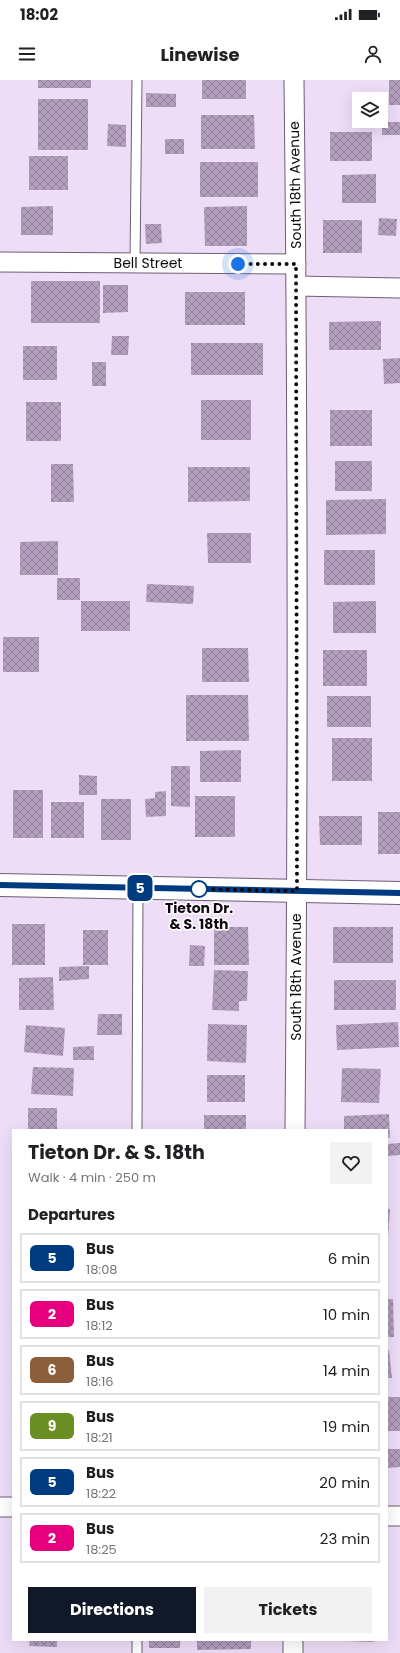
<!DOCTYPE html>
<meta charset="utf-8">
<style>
body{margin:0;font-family:Poppins,sans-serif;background:#f2f2f2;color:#202124;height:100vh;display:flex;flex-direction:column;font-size:15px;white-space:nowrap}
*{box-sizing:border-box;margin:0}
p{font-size:13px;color:#757577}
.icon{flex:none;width:22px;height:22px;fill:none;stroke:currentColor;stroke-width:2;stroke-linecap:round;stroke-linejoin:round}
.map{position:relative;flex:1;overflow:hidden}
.details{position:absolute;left:12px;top:1049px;width:376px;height:512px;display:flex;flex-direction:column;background:#fff;border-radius:0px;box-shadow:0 4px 16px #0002}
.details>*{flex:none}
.badge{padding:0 8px;border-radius:6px;font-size:14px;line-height:26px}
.tools{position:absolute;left:352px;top:12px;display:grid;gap:8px}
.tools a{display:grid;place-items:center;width:36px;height:36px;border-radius:0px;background:#fff;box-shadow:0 4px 16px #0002;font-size:20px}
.you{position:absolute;width:20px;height:20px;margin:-10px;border:3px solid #fff;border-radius:50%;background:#1a73e8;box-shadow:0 0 0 6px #1a73e833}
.map>.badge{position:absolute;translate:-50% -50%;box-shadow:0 0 0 2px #fff}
h2{padding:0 16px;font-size:15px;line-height:36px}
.round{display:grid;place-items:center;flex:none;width:42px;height:42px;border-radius:0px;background:#f2f2f2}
.head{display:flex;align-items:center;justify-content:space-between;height:68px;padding:0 16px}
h1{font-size:19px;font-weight:700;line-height:30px}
.action{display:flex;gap:8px;margin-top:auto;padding:8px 16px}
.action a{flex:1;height:46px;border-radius:0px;background:#111827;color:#fff;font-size:16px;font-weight:700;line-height:46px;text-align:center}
.action a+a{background:#f2f2f2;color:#202124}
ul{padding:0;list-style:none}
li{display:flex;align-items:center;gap:12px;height:50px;margin:0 8px 6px;padding:0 8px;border:2px solid #e0e0e0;border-radius:0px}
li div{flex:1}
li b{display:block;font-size:15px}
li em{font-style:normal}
li .badge{min-width:44px;font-weight:700;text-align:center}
.status{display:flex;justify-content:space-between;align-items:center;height:28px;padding:0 20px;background:#fff;direction:ltr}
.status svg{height:11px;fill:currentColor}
header{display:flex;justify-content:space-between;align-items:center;height:52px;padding:0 16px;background:#fff;font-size:18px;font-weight:700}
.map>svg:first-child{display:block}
.building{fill:url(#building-cross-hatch)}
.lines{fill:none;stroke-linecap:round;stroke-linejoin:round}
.service-casing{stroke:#6d5f75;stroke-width:11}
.minor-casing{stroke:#6d5f75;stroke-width:21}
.secondary-casing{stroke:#6d5f75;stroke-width:24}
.service{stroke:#fff;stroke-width:9}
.minor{stroke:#fff;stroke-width:19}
.secondary{stroke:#fff;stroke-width:22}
.line-casing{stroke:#fff;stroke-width:9}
.line{stroke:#003b80;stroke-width:6}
.walk{stroke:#0e0911;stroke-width:4;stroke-dasharray:0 7.2}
.stop-dot{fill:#fff;stroke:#003b80;stroke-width:2}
.labels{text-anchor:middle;stroke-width:3;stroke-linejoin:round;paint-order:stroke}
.street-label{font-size:14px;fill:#0e0911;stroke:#fff}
.stop-label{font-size:14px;font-weight:bold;fill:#0e0911;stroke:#fff}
</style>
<div class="status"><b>18:02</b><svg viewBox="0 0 49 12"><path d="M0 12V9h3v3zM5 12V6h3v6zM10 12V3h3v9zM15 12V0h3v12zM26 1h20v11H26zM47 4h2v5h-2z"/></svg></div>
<header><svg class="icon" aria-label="menu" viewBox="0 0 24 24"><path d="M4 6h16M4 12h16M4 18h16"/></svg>Linewise<svg class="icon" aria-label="person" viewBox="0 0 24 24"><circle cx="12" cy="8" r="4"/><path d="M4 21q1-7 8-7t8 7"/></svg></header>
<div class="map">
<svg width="400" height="1573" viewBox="0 0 400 1573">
<defs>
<pattern id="building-cross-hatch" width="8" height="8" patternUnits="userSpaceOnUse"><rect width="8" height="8" fill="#b49fbf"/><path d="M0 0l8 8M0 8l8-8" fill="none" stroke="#91809a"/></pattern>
</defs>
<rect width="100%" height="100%" fill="#eeddf7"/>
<g class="building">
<rect x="38" y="0" width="53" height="8"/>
<rect x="202" y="0" width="44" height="19"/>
<rect x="389" y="0" width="11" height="25"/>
<polygon points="146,13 176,14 176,27 146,27"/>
<rect x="38" y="19" width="50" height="51"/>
<polygon points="201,35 254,35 255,69 201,69"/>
<rect x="382" y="42" width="18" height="13"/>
<polygon points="108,44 126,45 126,67 107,66"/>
<rect x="330" y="52" width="42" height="29"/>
<rect x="165" y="59" width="19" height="15"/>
<rect x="29" y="76" width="39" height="34"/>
<rect x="200" y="82" width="58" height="35"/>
<polygon points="376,94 376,123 342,123 342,95"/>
<polygon points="53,126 53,155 21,155 21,127"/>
<polygon points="247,126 247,166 205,166 204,127"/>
<polygon points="379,138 397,139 396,156 378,155"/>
<rect x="323" y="140" width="39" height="33"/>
<polygon points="145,144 161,144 162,163 146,164"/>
<rect x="31" y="201" width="69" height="42"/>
<polygon points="103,205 128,205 128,232 103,233"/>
<rect x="185" y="212" width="60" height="33"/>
<polygon points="381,241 381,270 329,270 329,242"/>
<polygon points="112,256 129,256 128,275 111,275"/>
<rect x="191" y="263" width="72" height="32"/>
<rect x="23" y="266" width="34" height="34"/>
<polygon points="400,278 400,303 384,304 383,279"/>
<rect x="92" y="282" width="14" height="24"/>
<rect x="201" y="320" width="50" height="40"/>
<rect x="26" y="322" width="35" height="39"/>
<rect x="330" y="330" width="42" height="36"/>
<rect x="335" y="381" width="37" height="30"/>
<polygon points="51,384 73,384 74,422 51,422"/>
<polygon points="188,387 250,387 250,421 188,422"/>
<polygon points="386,419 386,454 326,455 326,420"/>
<polygon points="207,453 251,453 251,483 208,483"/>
<polygon points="58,461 58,495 20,495 20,462"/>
<rect x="324" y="470" width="51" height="35"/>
<rect x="57" y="498" width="23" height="22"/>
<polygon points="147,504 194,506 193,524 146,522"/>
<rect x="81" y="521" width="49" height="30"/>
<polygon points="376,521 376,553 333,553 333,522"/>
<rect x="3" y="557" width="36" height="35"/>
<polygon points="202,568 248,568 249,602 202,602"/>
<rect x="323" y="570" width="44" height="36"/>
<polygon points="186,615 248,615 249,661 186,661"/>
<rect x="327" y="616" width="44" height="31"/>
<rect x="332" y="658" width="40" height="43"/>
<polygon points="241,670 241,702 200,702 200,671"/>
<polygon points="171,686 190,686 190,727 171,726"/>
<polygon points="79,695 97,696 97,715 79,715"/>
<rect x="13" y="710" width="30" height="48"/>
<polygon points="166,711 166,736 146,737 145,719 155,718 155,712"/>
<rect x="195" y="716" width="40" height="41"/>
<rect x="101" y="719" width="30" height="41"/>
<rect x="51" y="722" width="33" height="36"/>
<rect x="378" y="732" width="22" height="42"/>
<polygon points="319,736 362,736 362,765 320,765"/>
<rect x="12" y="844" width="33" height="41"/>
<polygon points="214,847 248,847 249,885 214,885"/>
<rect x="333" y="847" width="60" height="36"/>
<rect x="83" y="850" width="25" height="35"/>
<polygon points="190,865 205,866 204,886 189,886"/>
<polygon points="89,886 89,899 59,901 59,887"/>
<polygon points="214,890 248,891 247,921 239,921 239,931 212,930"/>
<polygon points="53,897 54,930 19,930 19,898"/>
<rect x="334" y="900" width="62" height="30"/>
<polygon points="98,934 122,934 122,955 97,955"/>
<polygon points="398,942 399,967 337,970 336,945"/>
<polygon points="208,944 247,945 246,983 207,981"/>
<polygon points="26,945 65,948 63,976 24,972"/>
<polygon points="94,966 94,980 73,980 73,967"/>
<polygon points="33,987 74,988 73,1016 31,1014"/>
<polygon points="342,988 381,989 379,1023 341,1022"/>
<rect x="207" y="995" width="38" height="27"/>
<rect x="28" y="1028" width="29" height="22"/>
<polygon points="389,1034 390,1058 387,1058 387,1050 344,1050 344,1036"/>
<rect x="204" y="1035" width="42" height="15"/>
<polygon points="400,1063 400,1075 387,1076 387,1064"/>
<polygon points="387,1129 390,1129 388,1158 387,1158"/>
<polygon points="387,1219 393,1219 394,1257 387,1257"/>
<polygon points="387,1270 389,1270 392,1298 387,1298"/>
<rect x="387" y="1317" width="13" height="34"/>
<polygon points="387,1369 400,1369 400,1387 387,1388"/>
<polygon points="30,1560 57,1560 57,1567 29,1566"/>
<rect x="149" y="1560" width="31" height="8"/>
<polygon points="197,1560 251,1560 251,1569 197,1570"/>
<polygon points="342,1560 374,1560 374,1562 342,1561"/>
</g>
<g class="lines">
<defs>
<g id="service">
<polyline points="135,183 137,0"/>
<polyline points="137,1050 138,808"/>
<polyline points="137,1560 137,1573"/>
</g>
<g id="minor">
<path d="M294,0C298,350 298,700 295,1050"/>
<polyline points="0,182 296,184"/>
<polyline points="296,206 400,208"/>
<polyline points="0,1427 13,1427"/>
<polyline points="387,1436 400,1436"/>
<polyline points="293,1573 293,1560"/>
</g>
<polyline id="secondary" points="0,805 400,813"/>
</defs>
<use href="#service" class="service-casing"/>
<use href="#minor" class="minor-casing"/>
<use href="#secondary" class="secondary-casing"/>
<use href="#service" class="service"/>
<use href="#minor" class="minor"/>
<use href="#secondary" class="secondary"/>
</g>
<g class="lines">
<defs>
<polyline id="line" points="0,805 400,813"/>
</defs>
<use href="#line" class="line-casing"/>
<use href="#line" class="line"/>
<polyline class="walk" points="199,809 297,811 296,184 238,184"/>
</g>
<circle class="stop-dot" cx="199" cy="809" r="8"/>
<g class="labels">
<g class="street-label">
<text transform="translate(295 105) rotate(-91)" y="5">South 18th Avenue</text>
<text x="148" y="188">Bell Street</text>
<text transform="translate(296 897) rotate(-90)" y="5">South 18th Avenue</text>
</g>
<g class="stop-label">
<text x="199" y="833">Tieton Dr.<tspan x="199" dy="16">&amp; S. 18th</tspan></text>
</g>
</g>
</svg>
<div class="tools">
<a><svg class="icon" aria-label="layers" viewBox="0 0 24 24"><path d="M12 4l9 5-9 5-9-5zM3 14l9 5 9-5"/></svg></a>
</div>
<div class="you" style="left:238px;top:184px"></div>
<b class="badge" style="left:140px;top:808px;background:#003b80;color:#fff">5</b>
<section class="details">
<div class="head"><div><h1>Tieton Dr. &amp; S. 18th</h1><p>Walk · 4 min · 250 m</p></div><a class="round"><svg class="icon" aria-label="heart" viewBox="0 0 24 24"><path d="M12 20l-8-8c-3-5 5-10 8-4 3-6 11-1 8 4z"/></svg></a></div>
<h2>Departures</h2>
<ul>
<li><span class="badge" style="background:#003b80;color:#fff">5</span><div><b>Bus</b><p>18:08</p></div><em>6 min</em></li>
<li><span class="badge" style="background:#e6007e;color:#fff">2</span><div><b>Bus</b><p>18:12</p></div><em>10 min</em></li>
<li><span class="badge" style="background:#8b5e3c;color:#fff">6</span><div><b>Bus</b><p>18:16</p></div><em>14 min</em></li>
<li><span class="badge" style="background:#6b8e23;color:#fff">9</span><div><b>Bus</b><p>18:21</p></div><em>19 min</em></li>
<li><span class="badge" style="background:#003b80;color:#fff">5</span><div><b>Bus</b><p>18:22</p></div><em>20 min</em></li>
<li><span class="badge" style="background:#e6007e;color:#fff">2</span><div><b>Bus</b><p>18:25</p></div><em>23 min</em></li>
</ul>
<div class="action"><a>Directions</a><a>Tickets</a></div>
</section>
</div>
